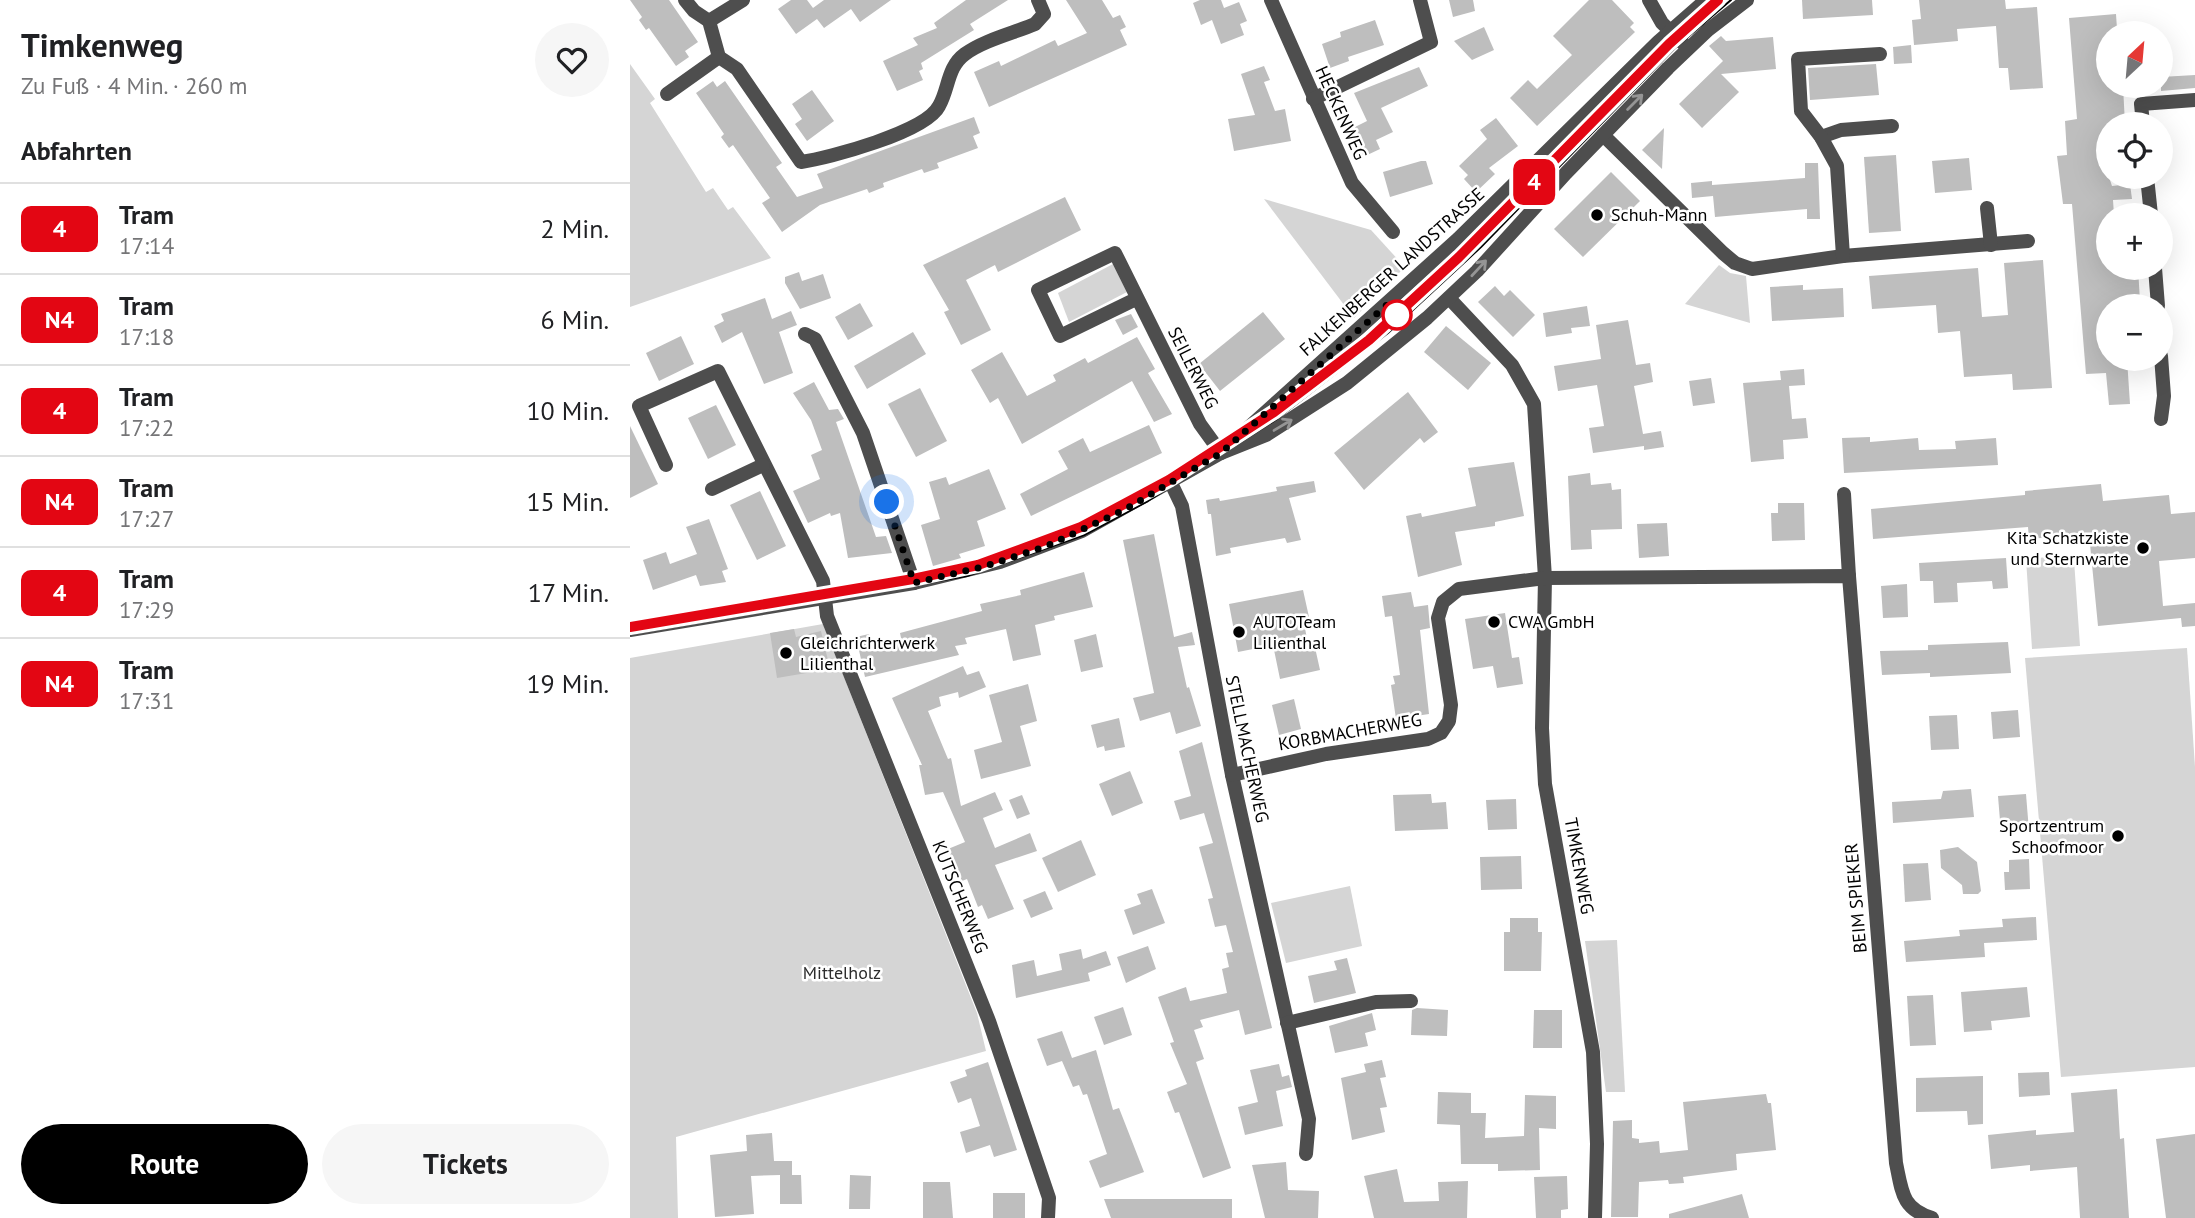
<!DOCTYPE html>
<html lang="de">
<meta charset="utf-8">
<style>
body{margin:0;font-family:"PT Sans",sans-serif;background:#f6f6f6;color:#202124;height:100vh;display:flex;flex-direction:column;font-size:26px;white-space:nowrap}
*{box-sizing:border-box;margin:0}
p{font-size:23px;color:#757577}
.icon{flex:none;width:38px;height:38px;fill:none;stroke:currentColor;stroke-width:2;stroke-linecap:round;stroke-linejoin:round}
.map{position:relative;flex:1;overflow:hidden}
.drawer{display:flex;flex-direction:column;background:#fff;width:630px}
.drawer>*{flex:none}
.badge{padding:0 14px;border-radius:10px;font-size:24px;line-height:46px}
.needle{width:46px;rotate:26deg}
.controls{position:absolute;left:1466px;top:21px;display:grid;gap:14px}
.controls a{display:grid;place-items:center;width:77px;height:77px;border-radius:50%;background:#fff;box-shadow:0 7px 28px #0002;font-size:35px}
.you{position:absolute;width:35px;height:35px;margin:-18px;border:5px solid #fff;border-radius:50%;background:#1a73e8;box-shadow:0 0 0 10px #1a73e833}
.map>.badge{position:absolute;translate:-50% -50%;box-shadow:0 0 0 4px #fff}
h2{padding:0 21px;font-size:26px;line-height:63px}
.round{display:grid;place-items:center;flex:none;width:74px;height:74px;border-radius:37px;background:#f6f6f6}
.summary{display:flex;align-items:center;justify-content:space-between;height:119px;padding:0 21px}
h1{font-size:33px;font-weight:800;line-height:52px}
.action{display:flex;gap:14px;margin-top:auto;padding:14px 21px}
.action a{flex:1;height:80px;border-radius:42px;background:#000;color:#fff;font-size:28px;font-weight:800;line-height:80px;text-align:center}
.action a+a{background:#f6f6f6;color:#202124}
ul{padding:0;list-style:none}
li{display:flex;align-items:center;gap:21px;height:91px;padding:0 21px;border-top:2px solid #e0e0e0}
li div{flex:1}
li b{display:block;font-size:26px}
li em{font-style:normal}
li .badge{min-width:77px;font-weight:700;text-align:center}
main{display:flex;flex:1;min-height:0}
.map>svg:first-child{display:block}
.green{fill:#d5d5d5}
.building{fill:#bebebe}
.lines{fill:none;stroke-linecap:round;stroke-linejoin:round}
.minor{stroke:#4e4e4e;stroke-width:14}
.tertiary{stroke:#4e4e4e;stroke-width:14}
.tram{stroke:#000;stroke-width:2}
.oneway{stroke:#959595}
.line-casing{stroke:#fff;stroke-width:16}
.line{stroke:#e30613;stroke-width:10}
.walk{stroke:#000;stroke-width:7;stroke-dasharray:0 12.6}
.poi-dot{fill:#000;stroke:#fff;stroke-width:2.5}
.stop-dot{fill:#fff;stroke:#e30613;stroke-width:3.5}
.labels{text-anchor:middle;stroke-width:5;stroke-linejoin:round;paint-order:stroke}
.street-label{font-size:18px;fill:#000;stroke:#fff}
.poi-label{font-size:18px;fill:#000;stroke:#fff;text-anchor:start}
.park-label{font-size:18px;fill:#2c2c2c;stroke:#fff}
</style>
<main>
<section class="drawer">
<div class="summary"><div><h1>Timkenweg</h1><p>Zu Fuß · 4 Min. · 260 m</p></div><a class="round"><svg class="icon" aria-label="heart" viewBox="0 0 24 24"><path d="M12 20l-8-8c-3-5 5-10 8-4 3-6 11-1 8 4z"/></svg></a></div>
<h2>Abfahrten</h2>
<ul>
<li><span class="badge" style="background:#e30613;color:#fff">4</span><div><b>Tram</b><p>17:14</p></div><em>2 Min.</em></li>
<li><span class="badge" style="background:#e30613;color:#fff">N4</span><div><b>Tram</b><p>17:18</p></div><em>6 Min.</em></li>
<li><span class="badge" style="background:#e30613;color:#fff">4</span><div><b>Tram</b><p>17:22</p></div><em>10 Min.</em></li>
<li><span class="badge" style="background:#e30613;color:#fff">N4</span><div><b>Tram</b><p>17:27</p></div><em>15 Min.</em></li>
<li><span class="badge" style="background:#e30613;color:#fff">4</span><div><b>Tram</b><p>17:29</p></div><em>17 Min.</em></li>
<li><span class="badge" style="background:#e30613;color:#fff">N4</span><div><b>Tram</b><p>17:31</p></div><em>19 Min.</em></li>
</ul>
<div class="action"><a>Route</a><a>Tickets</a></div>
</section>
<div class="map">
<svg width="1565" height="1218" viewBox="0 0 1565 1218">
<rect width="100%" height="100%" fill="#fff"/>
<g class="green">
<polygon points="0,64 25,99 20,103 76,192 83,188 98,210 103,207 141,258 0,307"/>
<polygon points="634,199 741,230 772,264 773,269 724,318"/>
<polygon points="483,264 497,292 439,322 428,293"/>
<polygon points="1089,265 1100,273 1116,276 1120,323 1055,304"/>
<polygon points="1419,557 1425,561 1444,560 1450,646 1402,649 1396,559"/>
<polygon points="193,624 347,1013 356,1051 46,1137 48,1218 0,1218 0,658"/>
<polygon points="1557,648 1565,767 1565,1067 1431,1077 1395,658"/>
<polygon points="720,886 732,946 656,963 641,903"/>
<polygon points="987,940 995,1092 976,1092 955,941"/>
</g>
<g class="building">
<polygon points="0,0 39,0 68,42 55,51 59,57 46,66 19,28 16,30 9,20 12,17"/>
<polygon points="161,0 177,0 183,8 194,0 261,0 230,22 221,9 194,28 187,19 166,34 148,9"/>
<polygon points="336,0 378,0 340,24 344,30 291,63 293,69 289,71 293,80 267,91 253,61 288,45 283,38 307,28 304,23"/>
<polygon points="436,0 472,0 483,18 490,15 496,27 490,30 497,45 359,107 344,72 369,61 371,66 425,40 428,46 457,33"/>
<polygon points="570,0 591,0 594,8 609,2 617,21 610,24 614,35 591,44 582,20 571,25 563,3"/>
<polygon points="819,0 843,0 845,11 823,17"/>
<polygon points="959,0 982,0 1004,23 1000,27 1005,32 907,126 880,98 898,80 907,89 942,55 923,36"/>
<polygon points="1172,0 1242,0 1243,15 1173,19"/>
<polygon points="1289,0 1375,0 1376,9 1407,7 1413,88 1380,90 1378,68 1369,68 1366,26 1327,29 1328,41 1284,45 1282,20 1291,19"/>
<polygon points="1486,14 1487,29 1479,33 1479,86 1493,86 1495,124 1479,124 1479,177 1482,186 1500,184 1502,199 1483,200 1484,215 1479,215 1479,268 1508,268 1510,301 1479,306 1479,359 1497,359 1500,404 1479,405 1476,373 1456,374 1442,204 1433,204 1427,156 1437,155 1435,121 1447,119 1439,18"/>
<polygon points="745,20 754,45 718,57 719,61 700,68 692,44 711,37 710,32"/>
<polygon points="854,27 864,50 842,60 824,41"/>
<polygon points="1091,36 1096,41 1143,37 1146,69 1091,74 1109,92 1072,128 1049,104 1093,61 1079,46"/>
<polygon points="1281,45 1282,63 1264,64 1263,47"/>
<polygon points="1246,64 1249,95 1180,100 1178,68"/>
<polygon points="634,66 640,80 634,82 645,111 655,109 661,141 604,151 598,119 625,115 611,74"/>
<polygon points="789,67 798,86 751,108 763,132 746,140 750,149 733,157 719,130 737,121 724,93"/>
<polygon points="1565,75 1565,88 1531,91 1531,77"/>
<polygon points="83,81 87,87 95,81 152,163 146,167 167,197 193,188 187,174 344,117 350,133 343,136 348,148 307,163 309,168 294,173 292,169 253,183 254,187 239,193 237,189 190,205 152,232 132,203 140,198 103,145 99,148 91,137 94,134 66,93"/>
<polygon points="182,90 204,121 177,141 165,124 172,119 162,104"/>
<polygon points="866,118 888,146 859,168 865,174 846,192 834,179 838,175 829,166 857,139 850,130"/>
<polygon points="1034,128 1032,169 1012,150"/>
<polygon points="1266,155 1271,231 1239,233 1234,157"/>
<polygon points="1339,158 1342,190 1305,193 1302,161"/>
<polygon points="791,161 796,161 803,184 760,197 753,172"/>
<polygon points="1175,163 1188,163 1190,219 1177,219 1177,209 1085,217 1082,185 1083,196 1062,198 1061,183 1082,181 1082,185 1175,178"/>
<polygon points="981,172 1010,201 953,257 924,229"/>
<polygon points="435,197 451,230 368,272 365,265 336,280 361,330 331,345 314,312 319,310 293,265"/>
<polygon points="1413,260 1422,388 1383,390 1382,374 1334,377 1330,331 1308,333 1306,305 1242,309 1239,276 1348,268 1352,317 1378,315 1374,263"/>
<polygon points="169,272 172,281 193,274 201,298 170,309 155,283 155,277"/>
<polygon points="1173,285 1173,290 1213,288 1214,317 1142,321 1140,287"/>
<polygon points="865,286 874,296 880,290 905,315 883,337 848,302"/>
<polygon points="135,298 142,319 161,311 167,325 149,332 163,373 134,384 112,332 92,343 84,326 94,321 91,314"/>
<polygon points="230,303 243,326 218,340 205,317"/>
<polygon points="957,306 960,326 941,328 942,333 916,337 913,313"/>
<polygon points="633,312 655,339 590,391 569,364"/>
<polygon points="501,314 508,327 493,335 485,320"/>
<polygon points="998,320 1006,365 1020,363 1023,382 1004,386 1013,434 1031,431 1034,447 1014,450 1014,446 963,453 959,428 974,426 967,385 928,391 924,366 971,359 966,325"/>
<polygon points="816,326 861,363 838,390 794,352"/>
<polygon points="283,332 296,354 237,389 224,366"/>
<polygon points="51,336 64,364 29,381 16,353"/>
<polygon points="507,337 525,369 518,373 542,414 524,422 502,381 392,444 368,398 360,403 341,370 372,352 397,396 426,381 423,375 455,358 458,363"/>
<polygon points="1174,369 1175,385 1159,386 1162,419 1176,418 1178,438 1153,440 1154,459 1121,462 1113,383 1151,380 1150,371"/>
<polygon points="1081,378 1085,403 1063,406 1059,381"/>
<polygon points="184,382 199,410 208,409 214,419 206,422 246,537 256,536 262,553 218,558 210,513 201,516 200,513 178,523 163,491 190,479 181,455 192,450 181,420 163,393"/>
<polygon points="290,388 317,441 286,457 258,404"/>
<polygon points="778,392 808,432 794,443 790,438 734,490 704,453"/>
<polygon points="86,405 106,445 78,459 58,418"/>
<polygon points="519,425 532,453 401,516 390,494 438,469 428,451 453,438 460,452"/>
<polygon points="0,426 28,484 0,498"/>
<polygon points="1240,437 1240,442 1288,438 1289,450 1326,449 1325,441 1366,438 1368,465 1214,473 1212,438"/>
<polygon points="884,462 894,516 865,522 865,526 825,532 832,565 788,577 776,516 791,513 792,517 846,506 838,468"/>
<polygon points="359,469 376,509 347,521 355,546 329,554 331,558 303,566 291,525 310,519 299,482 316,477 319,485"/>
<polygon points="960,473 961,485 981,483 982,490 991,489 992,529 961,530 962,549 941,550 938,476"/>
<polygon points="684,481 686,492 659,498 671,540 657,543 655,538 600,548 601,553 586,556 581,514 578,514 576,500 589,498 590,501 647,491 646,487"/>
<polygon points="1471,484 1473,501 1539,495 1541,514 1565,512 1565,558 1529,561 1533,606 1565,603 1565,626 1552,627 1551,618 1468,626 1459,534 1399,539 1398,527 1243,539 1241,509 1395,495 1395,491"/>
<polygon points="130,491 156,546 127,560 100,505"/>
<polygon points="1148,503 1174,503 1175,540 1142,541 1141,513 1148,513"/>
<polygon points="79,519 98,569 92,571 96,582 70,586 66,575 23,590 13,560 36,552 40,564 67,554 56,527"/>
<polygon points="1037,523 1039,556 1009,558 1007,524"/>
<polygon points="524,534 544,637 562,632 565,645 548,647 557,688 559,687 571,726 546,734 540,712 510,721 503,698 524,693 493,540"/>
<polygon points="1376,558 1378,588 1363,589 1362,581 1327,583 1328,602 1304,603 1303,581 1290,581 1289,563"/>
<polygon points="454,572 463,607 424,616 425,620 405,625 411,655 383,661 376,629 335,638 337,644 325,646 329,655 235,677 226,637 239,634 242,645 271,638 270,633 352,611 350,604 391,595 390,590"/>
<polygon points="1277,584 1278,617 1253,618 1251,586"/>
<polygon points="673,590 679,617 673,618 678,644 684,643 690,670 650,679 643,645 608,652 599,604"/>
<polygon points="781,592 784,607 798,605 800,628 790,630 799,714 766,719 761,685 765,684 763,676 770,675 762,616 755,617 752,596"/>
<polygon points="875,613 882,658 889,657 893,684 867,688 863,666 843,669 835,619"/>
<polygon points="164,629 166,637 191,631 200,669 147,678 140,633"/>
<polygon points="466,634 473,667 451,672 444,640"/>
<polygon points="1378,642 1381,673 1300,677 1300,673 1252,675 1250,651 1298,650 1298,645"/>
<polygon points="333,666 337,675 349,671 356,687 329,698 328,692 309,697 311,706 298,711 318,759 321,758 331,806 365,792 373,810 353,818 365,848 400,833 407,851 365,865 384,909 358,919 352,905 348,907 337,879 332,881 318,849 335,842 313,792 295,795 289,765 292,765 262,698"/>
<polygon points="398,684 407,721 390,726 401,766 351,779 344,750 372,742 359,695"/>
<polygon points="664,699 671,729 649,735 642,705"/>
<polygon points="1388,710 1390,737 1363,739 1361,712"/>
<polygon points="1327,715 1329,749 1301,750 1299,716"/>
<polygon points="489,718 495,747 475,751 474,746 467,748 461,725"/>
<polygon points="572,742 642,1028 615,1035 609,1010 570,1020 573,1027 564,1030 574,1059 566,1062 601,1168 573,1178 549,1112 545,1113 537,1092 557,1084 540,1043 544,1042 528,997 556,987 560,1001 597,993 592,969 599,967 596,953 603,952 596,925 585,927 578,899 583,898 569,847 583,843 574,813 550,820 544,801 561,796 549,751"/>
<polygon points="500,771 513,803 482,816 469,784"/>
<polygon points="1341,789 1344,817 1263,823 1262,802 1311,799 1313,791"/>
<polygon points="801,794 802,803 816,802 818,829 765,831 763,795"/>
<polygon points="1396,794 1399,831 1371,833 1368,796"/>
<polygon points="392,795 400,814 387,819 379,800"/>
<polygon points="886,799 887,829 858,830 856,800"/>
<polygon points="451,840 466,875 428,892 412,858"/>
<polygon points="1328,847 1347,862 1351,891 1348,894 1333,894 1332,885 1311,868 1310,850"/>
<polygon points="891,856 892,889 851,890 850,857"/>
<polygon points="1399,859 1400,889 1375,890 1374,872 1379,872 1379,860"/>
<polygon points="1298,863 1301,900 1275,902 1273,864"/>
<polygon points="522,889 535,923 503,935 494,910 511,904 507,894"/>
<polygon points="415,891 423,909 401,918 393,900"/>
<polygon points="1406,917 1407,940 1354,943 1355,957 1276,962 1274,941 1330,936 1329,930 1373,927 1372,919"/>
<polygon points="880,918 908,918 908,932 912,932 911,971 874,971 874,932 880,932"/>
<polygon points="518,946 526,969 496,983 487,957"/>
<polygon points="451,949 453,959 476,951 481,965 458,973 460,981 386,998 382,965 404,960 407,976 432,970 429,954"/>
<polygon points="717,958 726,993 684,1003 678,976 707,970 704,961"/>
<polygon points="1397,987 1400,1017 1361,1021 1362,1030 1334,1032 1331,992"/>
<polygon points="1303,995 1306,1045 1280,1046 1277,996"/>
<polygon points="493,1007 502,1035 474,1045 464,1017"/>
<polygon points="787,1008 818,1010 817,1036 781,1035 782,1010"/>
<polygon points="904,1010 932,1010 932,1048 903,1048"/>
<polygon points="742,1013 746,1030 735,1033 738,1046 705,1053 699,1026"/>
<polygon points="432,1031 442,1058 466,1050 483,1110 489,1108 514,1172 470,1188 459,1161 477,1154 457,1094 453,1095 449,1085 443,1087 432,1061 417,1066 407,1039"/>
<polygon points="752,1060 756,1077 750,1078 757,1107 750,1108 755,1132 722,1140 711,1078 736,1072 734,1064"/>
<polygon points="358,1062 387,1150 364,1157 360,1145 336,1153 330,1132 350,1126 341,1098 328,1103 320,1082 337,1076 335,1070"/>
<polygon points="649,1064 652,1077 659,1075 662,1087 646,1091 653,1126 615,1135 608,1107 628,1102 620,1070"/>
<polygon points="1419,1072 1420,1095 1389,1097 1388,1073"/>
<polygon points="1353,1076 1353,1124 1338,1125 1337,1111 1286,1112 1286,1078"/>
<polygon points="1487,1089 1490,1139 1494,1138 1499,1218 1450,1218 1447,1167 1400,1171 1400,1165 1361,1169 1358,1135 1406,1130 1406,1135 1444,1132 1441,1093"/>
<polygon points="808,1092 841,1093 841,1113 856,1113 855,1138 894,1136 895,1095 926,1096 926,1129 909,1128 910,1170 868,1171 868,1164 831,1164 830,1125 807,1124"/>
<polygon points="1136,1094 1138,1103 1141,1103 1146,1150 1106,1154 1107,1170 1053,1177 1054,1183 1039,1184 1038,1180 1009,1182 1008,1217 981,1217 983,1121 1002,1120 1002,1138 1009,1139 1009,1143 1029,1141 1030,1153 1058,1150 1053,1102"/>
<polygon points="142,1133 144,1161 162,1161 162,1175 159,1175 171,1175 172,1204 150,1204 150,1175 121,1176 124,1214 85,1217 80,1155 117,1151 116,1135"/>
<polygon points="1565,1134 1565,1218 1536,1218 1526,1139"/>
<polygon points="656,1162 658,1190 689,1191 688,1218 635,1218 622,1165"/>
<polygon points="767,1169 774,1202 809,1201 808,1182 838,1181 837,1218 744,1218 734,1176"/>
<polygon points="220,1175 241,1176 240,1209 219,1209"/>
<polygon points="937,1176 938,1209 931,1210 931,1218 906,1218 904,1177"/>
<polygon points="293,1182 320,1182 323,1218 293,1218"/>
<rect x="363" y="1193" width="32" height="25"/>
<polygon points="1112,1194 1119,1218 1039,1218 1039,1214"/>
<polygon points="474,1199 602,1199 602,1218 481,1218"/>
</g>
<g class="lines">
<g class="minor">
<path d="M55,0L64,11L79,21L89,57L107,69L171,162C199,158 296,132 309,106C319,89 317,67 335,54C354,40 384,33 405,24L414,14L408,0"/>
<polyline points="641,0 722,183 763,232"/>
<polyline points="1019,0 1032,23 1058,48"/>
<polyline points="79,21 113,0"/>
<polyline points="37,94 89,57"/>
<polyline points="683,99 801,42 790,0"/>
<polyline points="1513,124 1511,104 1565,100"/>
<polyline points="973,135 1093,253 1105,263 1122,269 1213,256 1398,241"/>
<polyline points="1191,137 1211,130 1262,126"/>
<polyline points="1517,177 1521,215"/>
<polyline points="1357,208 1361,245"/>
<polyline points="1213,256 1207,166 1191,137 1171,111 1168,59 1250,54"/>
<polyline points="1525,268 1528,306"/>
<polyline points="819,298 882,365 904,404 915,578 912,728 915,784 963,1052 967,1144 965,1218"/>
<polyline points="506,299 430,336 408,290 485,253 570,424 591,453"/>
<polyline points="175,334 185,339 233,433 284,583"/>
<polyline points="1531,356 1534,396 1531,419"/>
<polyline points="36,465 9,406 88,371 193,581 197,616 359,1021 419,1198 418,1218"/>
<polyline points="541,483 552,506 602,775 679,1119 676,1154"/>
<polyline points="82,489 133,465"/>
<polyline points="1214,494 1219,576"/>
<path d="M602,775L696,754L798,739L811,733L819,721L821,705L808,618L813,602L829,589L915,578L1219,576L1266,1163C1272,1192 1272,1209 1302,1218"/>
<polyline points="657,1023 746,1002 781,1001"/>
</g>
<g class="tertiary">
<polyline points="597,447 828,239 1028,42 1076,0"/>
<polyline points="0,630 284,583 370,562 452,531 591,453 636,435 717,383 797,318 847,271 936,173 1038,68 1078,30 1117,0"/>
</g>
<polyline class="tram" points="0,634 337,576 454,535 518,501 647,419 758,333 851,247 1044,49 1101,0"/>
</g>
<defs><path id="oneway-shaft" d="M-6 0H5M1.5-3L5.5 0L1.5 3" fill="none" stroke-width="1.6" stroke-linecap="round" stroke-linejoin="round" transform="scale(1.75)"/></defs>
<g class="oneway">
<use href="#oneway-shaft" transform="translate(1005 102) rotate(-45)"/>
<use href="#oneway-shaft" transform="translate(849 268) rotate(-47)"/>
<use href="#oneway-shaft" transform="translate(653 425) rotate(-31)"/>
</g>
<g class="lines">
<defs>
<polyline id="line" points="0,627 283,579 348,565 451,527 539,480 644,412 739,340 829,257 1039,44 1088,0"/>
</defs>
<use href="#line" class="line-casing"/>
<use href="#line" class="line"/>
<polyline class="walk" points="257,502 284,583 356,566 417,546 496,509 567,467 591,453 760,302 767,315"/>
</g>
<g class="poi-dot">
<circle cx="967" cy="215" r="7"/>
<circle cx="1513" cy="548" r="7"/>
<circle cx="864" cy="622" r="7"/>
<circle cx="609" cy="632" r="7"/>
<circle cx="156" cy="653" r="7"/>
<circle cx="1488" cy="836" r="7"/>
</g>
<circle class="stop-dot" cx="767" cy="315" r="14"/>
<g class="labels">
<g class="street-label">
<text transform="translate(711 113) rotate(66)" y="6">HECKENWEG</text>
<text transform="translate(762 272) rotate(-42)" y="6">FALKENBERGER LANDSTRASSE</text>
<text transform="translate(563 368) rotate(63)" y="6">SEILERWEG</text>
<text transform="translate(720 732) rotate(-10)" y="6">KORBMACHERWEG</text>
<text transform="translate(617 749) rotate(78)" y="6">STELLMACHERWEG</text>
<text transform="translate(949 866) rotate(80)" y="6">TIMKENWEG</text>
<text transform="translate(330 897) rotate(68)" y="6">KUTSCHERWEG</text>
<text transform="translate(1226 898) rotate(-95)" y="6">BEIM SPIEKER</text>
</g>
<g class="poi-label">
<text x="981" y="221">Schuh-Mann</text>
<text x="1499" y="544" text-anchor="end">Kita Schatzkiste<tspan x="1499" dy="21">und Sternwarte</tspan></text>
<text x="623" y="628">AUTOTeam<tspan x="623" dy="21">Lilienthal</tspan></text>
<text x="878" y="628">CWA GmbH</text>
<text x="170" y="649">Gleichrichterwerk<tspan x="170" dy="21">Lilienthal</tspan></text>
<text x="1474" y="832" text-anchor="end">Sportzentrum<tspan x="1474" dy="21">Schoofmoor</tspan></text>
</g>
<g class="park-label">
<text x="212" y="979">Mittelholz</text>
</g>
</g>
</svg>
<div class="controls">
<a><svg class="needle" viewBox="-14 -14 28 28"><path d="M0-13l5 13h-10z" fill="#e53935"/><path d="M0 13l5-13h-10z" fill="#757577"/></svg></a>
<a><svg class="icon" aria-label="locate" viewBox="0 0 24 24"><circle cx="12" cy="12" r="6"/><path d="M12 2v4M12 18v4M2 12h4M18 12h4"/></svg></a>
<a>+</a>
<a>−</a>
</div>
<div class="you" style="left:257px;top:502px"></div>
<b class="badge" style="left:904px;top:182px;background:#e30613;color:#fff">4</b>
</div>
</main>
